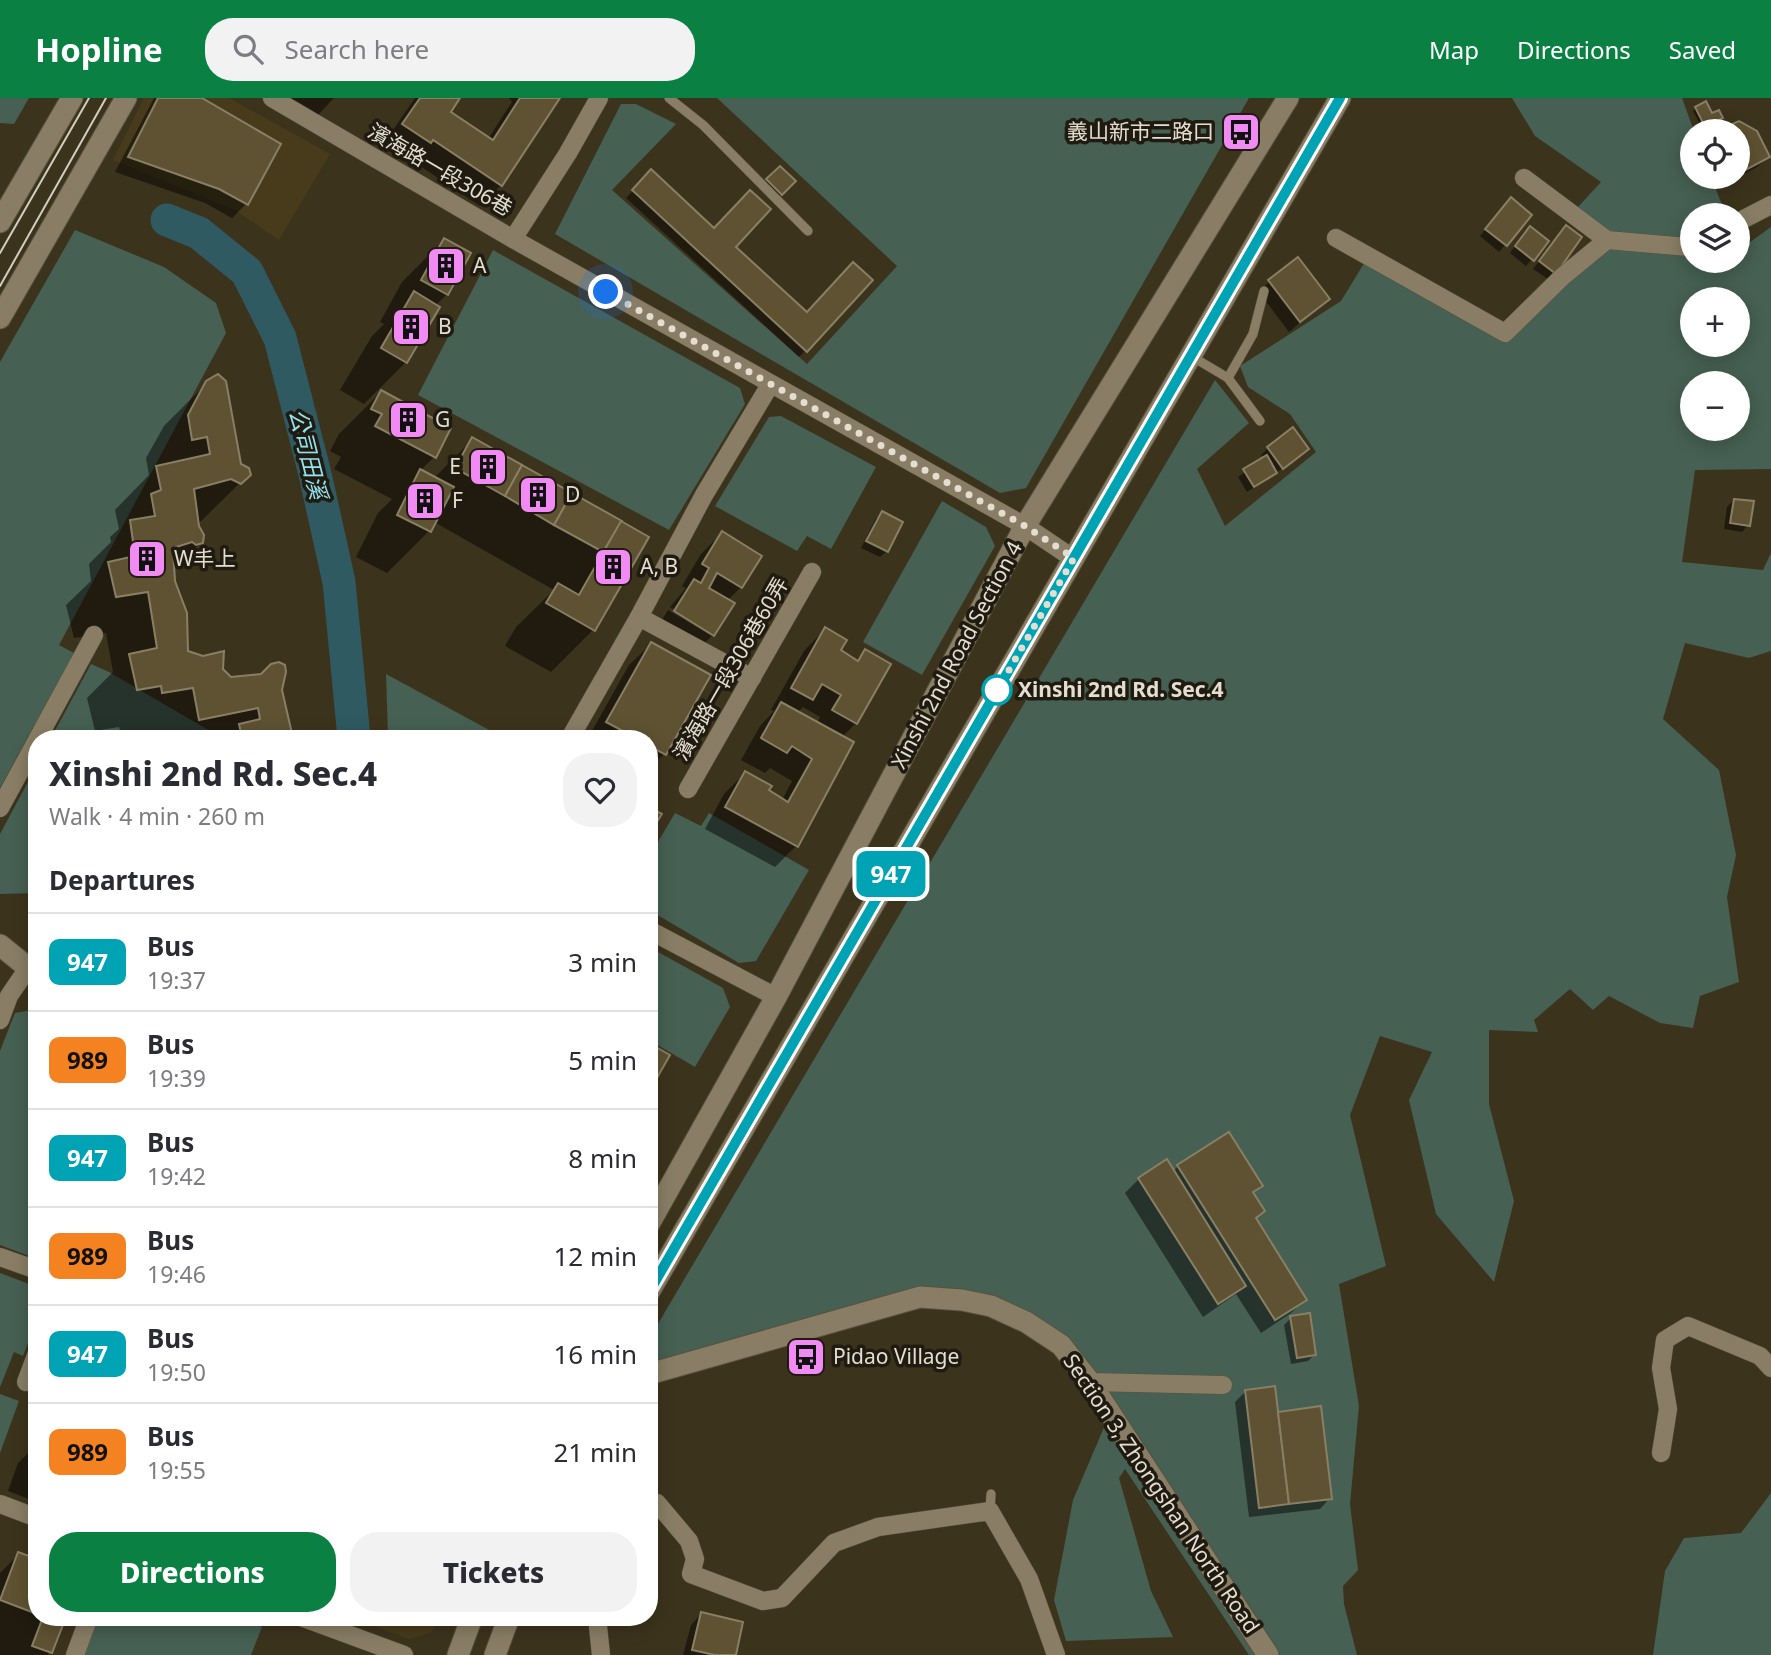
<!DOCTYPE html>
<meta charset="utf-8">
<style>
body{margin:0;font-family:"Noto Sans","Noto Sans TC",sans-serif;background:#f2f2f3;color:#2b2b33;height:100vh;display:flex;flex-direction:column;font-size:26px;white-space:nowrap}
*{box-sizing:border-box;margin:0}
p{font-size:23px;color:#7c7c81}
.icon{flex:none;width:38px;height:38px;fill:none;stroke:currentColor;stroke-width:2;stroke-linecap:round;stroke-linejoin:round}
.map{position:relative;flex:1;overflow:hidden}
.details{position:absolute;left:28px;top:632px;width:630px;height:896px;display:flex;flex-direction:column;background:#fff;border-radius:28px;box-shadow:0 4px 18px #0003}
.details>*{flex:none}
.badge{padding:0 14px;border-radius:10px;font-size:24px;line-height:46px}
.tools{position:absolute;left:1680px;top:21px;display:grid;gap:14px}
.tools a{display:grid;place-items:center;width:70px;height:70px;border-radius:50%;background:#fff;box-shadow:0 4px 18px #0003;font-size:35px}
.you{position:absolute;width:35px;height:35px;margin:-18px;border:5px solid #fff;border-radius:50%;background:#1a73e8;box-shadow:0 0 0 10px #1a73e833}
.map>.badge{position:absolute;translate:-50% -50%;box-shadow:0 0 0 4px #fff}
h2{padding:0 21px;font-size:26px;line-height:63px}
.round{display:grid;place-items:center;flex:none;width:74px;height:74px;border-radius:28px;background:#f2f2f3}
.head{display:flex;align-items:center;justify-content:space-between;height:119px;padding:0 21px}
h1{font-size:33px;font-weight:800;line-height:52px}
.primary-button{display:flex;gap:14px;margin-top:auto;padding:14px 21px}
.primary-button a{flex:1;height:80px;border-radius:28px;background:#0b8043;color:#fff;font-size:28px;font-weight:800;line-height:80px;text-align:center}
.primary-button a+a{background:#f2f2f3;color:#2b2b33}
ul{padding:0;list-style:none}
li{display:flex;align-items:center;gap:21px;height:98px;padding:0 21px;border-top:2px solid #e1e1e2}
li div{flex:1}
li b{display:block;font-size:26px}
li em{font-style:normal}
li .badge{min-width:77px;font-weight:700;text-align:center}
header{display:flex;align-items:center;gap:42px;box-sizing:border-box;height:98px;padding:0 35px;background:#0b8043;color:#fff}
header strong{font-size:33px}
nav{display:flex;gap:38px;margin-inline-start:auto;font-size:24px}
.search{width:490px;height:63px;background:#f2f2f3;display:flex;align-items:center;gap:18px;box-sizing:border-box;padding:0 24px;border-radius:28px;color:#7c7c81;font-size:26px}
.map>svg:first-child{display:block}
.built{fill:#473b1c}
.green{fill:#466053;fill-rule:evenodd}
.shadow{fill:#0007;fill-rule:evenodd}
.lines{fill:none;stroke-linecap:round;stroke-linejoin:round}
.river{stroke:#2f5a62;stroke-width:33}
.building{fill:#5e5232;stroke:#897f65;stroke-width:2}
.service-casing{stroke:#59523d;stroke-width:10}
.minor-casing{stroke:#59523d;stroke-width:19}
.tertiary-casing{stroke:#59523d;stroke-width:23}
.service{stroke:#897e65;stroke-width:9}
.minor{stroke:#897e65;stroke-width:18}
.tertiary{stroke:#897e65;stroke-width:21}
.tram{stroke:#d2cdbe;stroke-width:2}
.line-casing{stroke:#fff;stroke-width:16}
.line{stroke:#00a3b4;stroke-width:10}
.walk{stroke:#e3ded0;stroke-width:7;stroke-dasharray:0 12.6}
.stop-dot{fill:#fff;stroke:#00a3b4;stroke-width:3.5}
.labels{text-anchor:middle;stroke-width:7;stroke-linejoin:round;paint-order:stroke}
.poi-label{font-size:21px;fill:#e3ded0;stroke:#201b11;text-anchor:start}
.street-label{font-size:21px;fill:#e3ded0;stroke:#201b11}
.stop-label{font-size:21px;font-weight:bold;fill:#e3ded0;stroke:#201b11;text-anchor:start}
.water-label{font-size:23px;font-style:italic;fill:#93e2f0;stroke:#201b11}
</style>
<header>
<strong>Hopline</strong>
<div class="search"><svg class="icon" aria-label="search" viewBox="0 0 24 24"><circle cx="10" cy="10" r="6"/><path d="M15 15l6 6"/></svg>Search here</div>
<nav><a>Map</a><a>Directions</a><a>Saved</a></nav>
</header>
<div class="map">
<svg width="1771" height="1557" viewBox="0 0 1771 1557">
<rect width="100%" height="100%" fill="#3c331c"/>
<g class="built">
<polygon points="144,0 229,0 330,56 279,142 235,112 113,62"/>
<polygon points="350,1519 438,1519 432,1534 409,1541"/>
</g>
<g class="green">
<polygon points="0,0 29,0 14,26 0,25"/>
<polygon points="717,0 1249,0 1026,390 1000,395 555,136 621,6 636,6 676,26 612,92 807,266 897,168"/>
<path d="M1512,0H1682L1694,33H1692V79H1711L1726,117H1692V163H1738V150L1739,152L1771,129V371L1695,372L1682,464L1763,472L1771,455V553L1749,560L1685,545L1663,621L1719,672L1736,757L1727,799L1739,884L1700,898L1693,930L1660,925L1609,898L1593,912L1570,891L1534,922L1538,934L1489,932V1006L1514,1103L1494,1184L1436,1116L1409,1002L1432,954L1380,938L1350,1017L1386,1168L1339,1186L1359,1308L1350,1406L1358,1472L1343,1488L1344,1506L1357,1557H1249L1125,1371L1119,1380L1151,1493L1173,1539L1066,1543L1054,1502L1073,1402L1108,1320L1044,1241L977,1206L918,1202L649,1280V1241L1215,282L1249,325L1197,371L1225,428L1316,354L1290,316L1248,289L1240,268L1341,203L1371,154L1503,244L1557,190L1606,131L1578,109L1601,84L1535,38ZM1692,201H1738V247H1692ZM1692,285H1738V331H1692Z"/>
<polygon points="75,132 164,169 216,205 226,235 59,547 74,555 0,690 0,264"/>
<polygon points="493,152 740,290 745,306 669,432 418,297"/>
<polygon points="781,318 876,369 831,451 807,438 797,453 715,408 769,319"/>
<polygon points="942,403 986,429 995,448 922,577 863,544"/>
<polygon points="91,566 109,574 222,640 51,640"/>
<polygon points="386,576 504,640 388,640"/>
<polygon points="37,667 37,795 0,796 0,736"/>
<polygon points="675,715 701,728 709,715 809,772 756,863 739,865 649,812 649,759"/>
<polygon points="649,849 723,890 730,909 695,969 649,942"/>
<polygon points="33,912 37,915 37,1161 0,1147 0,953 15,915"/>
<polygon points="0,1175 37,1189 37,1222 23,1258 14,1254 0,1289"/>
<polygon points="0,1296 19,1303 0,1355"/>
<polygon points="1771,1395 1771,1557 1653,1557 1665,1473 1684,1440 1741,1435"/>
<polygon points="95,1519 239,1519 262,1529 251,1557 80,1557"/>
</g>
<g class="shadow">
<polygon points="154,0 198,0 246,106 232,120 205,105 115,74"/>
<polygon points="288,0 334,0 318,17"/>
<polygon points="415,0 458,0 448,15 488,41 512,4 509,0 558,0 501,87 480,108 411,62 408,65 382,48"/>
<polygon points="1696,10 1712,17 1721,20 1702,30 1693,13"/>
<polygon points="1739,25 1768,59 1757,69 1719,89 1714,79 1738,79 1738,33 1721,33"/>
<polygon points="780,70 793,83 774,103 761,89"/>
<polygon points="651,74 807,217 871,182 799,259 626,100"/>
<polygon points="1504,108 1530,117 1499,154 1480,138"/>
<polygon points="1566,129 1554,175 1548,181 1533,171"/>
<polygon points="1523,137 1532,161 1526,168 1510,155"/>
<polygon points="444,142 447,196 435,208 406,264 364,306 340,292 372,238 384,226 380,224 402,184"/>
<polygon points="1269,184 1328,201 1289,234 1259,194"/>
<polygon points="207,285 239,368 249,376 197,427 201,444 173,472 187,554 222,572 231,581 280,592 291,640 153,640 151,632 121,636 119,629 95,633 87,600 113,574 106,535 74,540 66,507 91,483 89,466 111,444 110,439 119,431 115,412 149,377 146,360 164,328"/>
<polygon points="381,294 434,359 420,373 434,380 473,341 646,440 593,532 551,574 505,548 516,529 554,492 434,424 429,433 387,475 356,459 378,415 392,401 334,371 341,359 330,353 339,336"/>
<polygon points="1268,350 1307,351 1268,381 1247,394 1238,379 1264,361 1261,357"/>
<polygon points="1734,402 1748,427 1742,434 1724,431 1727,409"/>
<polygon points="882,415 887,453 880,459 861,450 875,422"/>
<polygon points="722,435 741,489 727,503 713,537 691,558 654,535 668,512 710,537 710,533 670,509 686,490 682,488 701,456"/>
<path d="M825,531L838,553L855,563L865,553L856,625L842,639L796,748L775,769L705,731L724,696L745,675L782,702L792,683L770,670L765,675L741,662L760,628L774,613L771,612L804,553ZM803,609L820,619L817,626L797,615Z"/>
<polygon points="651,546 708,578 664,656 649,671 649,640 588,640 629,567"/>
<polygon points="1178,1068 1261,1088 1252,1096 1263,1113 1255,1122 1305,1201 1291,1215 1261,1235 1236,1196 1203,1219 1125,1095 1139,1081 1173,1074"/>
<polygon points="1291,1220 1315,1256 1308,1263 1291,1266 1284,1227"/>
<polygon points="1246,1293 1276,1316 1330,1400 1320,1411 1249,1419 1235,1304"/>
<polygon points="37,1347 37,1414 26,1410 29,1401 8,1393 18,1365"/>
<polygon points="19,1456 37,1463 37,1519 64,1519 48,1557 0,1557 0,1475"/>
<polygon points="701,1516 734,1557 683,1557 691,1527"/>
</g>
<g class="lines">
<polyline class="river" points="167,122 199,135 247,174 280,240 315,376 339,484 354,640"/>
</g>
<g class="building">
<polygon points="158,0 202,0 281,46 248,107 219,91 128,59"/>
<polygon points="420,0 460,0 451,14 493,42 520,0 560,0 502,88 433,42 431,45 402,26"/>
<polygon points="1706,3 1712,15 1719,12 1723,20 1705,29 1695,9"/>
<polygon points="1739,23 1757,33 1770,59 1738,76 1738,33 1717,33"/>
<polygon points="780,68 796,83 782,97 766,81"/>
<polygon points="651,71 714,130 750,92 771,111 736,149 807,214 853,164 873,182 807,254 632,92"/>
<polygon points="1511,99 1532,117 1507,148 1485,131"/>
<polygon points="1566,127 1582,139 1556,176 1539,163"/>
<polygon points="1530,128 1549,143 1534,163 1515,148"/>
<polygon points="444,140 471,155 448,197 421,182"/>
<polygon points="1298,159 1330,201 1300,224 1268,182"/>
<polygon points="414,193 440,209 407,265 381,250"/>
<polygon points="218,276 226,283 241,366 249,370 251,377 241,386 231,381 194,391 199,428 204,437 203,445 196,447 192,444 173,450 175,483 187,515 188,553 203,558 224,553 223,571 231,579 261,576 271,566 279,564 285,567 286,574 282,592 293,640 242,640 239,626 260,621 258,610 199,622 193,590 162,595 161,588 137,592 129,556 157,550 148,494 116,499 108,464 135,458 130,422 155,418 151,396 161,392 156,368 210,356 207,339 192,342 188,317 206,283"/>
<polygon points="381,292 451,330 436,360 375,328 382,316 371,311"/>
<polygon points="1293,329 1309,351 1283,371 1267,349"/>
<polygon points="472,339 522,367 505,398 455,370"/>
<polygon points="1267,357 1277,375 1254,389 1243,371"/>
<polygon points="522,367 572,395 554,427 505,398"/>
<polygon points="420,371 454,389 431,434 397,417"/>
<polygon points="572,395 622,423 603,454 554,427"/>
<polygon points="1734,401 1754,403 1750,428 1730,425"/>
<polygon points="882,413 903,424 888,454 866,443"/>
<polygon points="621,423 649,439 595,533 546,505 558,485 579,497"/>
<polygon points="722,433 762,458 742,490 717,475 709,490 735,505 714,538 674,513 694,481 701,485 709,470 702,466"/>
<polygon points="825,529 847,542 841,552 858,563 865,551 891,566 857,626 832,612 841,597 822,586 813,602 791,590"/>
<polygon points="651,544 711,577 666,657 649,648 649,640 636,640 606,624"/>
<polygon points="781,604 854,644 798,749 725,709 745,673 772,688 769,692 788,704 812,661 792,648 787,655 761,640"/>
<polygon points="649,709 662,716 649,737"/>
<polygon points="649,945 670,957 649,994"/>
<polygon points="1229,1034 1263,1088 1253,1094 1265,1113 1256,1120 1307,1202 1275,1222 1177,1067"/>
<polygon points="1167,1061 1246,1188 1218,1206 1138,1080"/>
<polygon points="1310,1215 1316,1257 1297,1260 1290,1218"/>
<polygon points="1275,1288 1289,1406 1259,1410 1245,1292"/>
<polygon points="1321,1308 1332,1401 1289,1406 1278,1314"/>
<polygon points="18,1454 37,1461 37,1516 0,1502"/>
<polygon points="701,1514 743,1524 736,1557 715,1557 692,1552"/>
<polygon points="43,1519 66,1519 52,1555 32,1548"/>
</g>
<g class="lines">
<defs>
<g id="service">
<polyline points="669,0 703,27 808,133"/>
<polyline points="1191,258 1228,280 1253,236 1264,193"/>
<polyline points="1228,280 1260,323"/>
<polyline points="990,1413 991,1396"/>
</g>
<g id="minor">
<polyline points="272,0 513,141 1025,428 1074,461"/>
<polyline points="1524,80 1607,142 1688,149 1692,147"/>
<polyline points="1738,124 1771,107"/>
<polyline points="1336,140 1505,235 1562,179 1607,142"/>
<polyline points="513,141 568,55 599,0"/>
<polyline points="639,519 752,580"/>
<polyline points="38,640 94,537"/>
<polyline points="570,640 639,519 704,397 770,287"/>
<polyline points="688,691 812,474"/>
<polyline points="0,710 37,642"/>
<polyline points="649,832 776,899"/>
<polyline points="0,922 9,898 28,870"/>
<polyline points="0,1159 37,1172"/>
<polyline points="26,1284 37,1255"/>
<polyline points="1090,1284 1223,1287"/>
<polyline points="1661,1355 1668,1311 1661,1270 1665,1242 1688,1228 1760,1258 1771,1270"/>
<polyline points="649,1405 657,1405 689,1443 695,1461 691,1476 763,1503 782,1500 834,1445 878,1429 990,1413 1029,1481 1056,1557"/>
<polyline points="0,1406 37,1420"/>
<polyline points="301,1519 404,1557"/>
<polyline points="597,1519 601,1557"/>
<polyline points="75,1557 89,1519"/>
</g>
<g id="tertiary">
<polyline points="0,124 72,0"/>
<polyline points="0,220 126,0"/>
<polyline points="0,847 37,877"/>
<polyline points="649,1126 776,899 1025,428 1288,0"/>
<polyline points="649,1194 1340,0"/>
<polyline points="649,1276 920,1199 962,1202 991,1208 1026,1224 1061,1247 1090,1284 1268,1557"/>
<polyline points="458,1557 472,1519"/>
<polyline points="495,1557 509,1519"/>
</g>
</defs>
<use href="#service" class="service-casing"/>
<use href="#minor" class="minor-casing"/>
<use href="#tertiary" class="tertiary-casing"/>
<use href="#service" class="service"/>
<use href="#minor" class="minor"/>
<use href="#tertiary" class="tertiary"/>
<g class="tram">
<polyline points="0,155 89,0"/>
<polyline points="0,188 106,0"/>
</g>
</g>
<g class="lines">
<defs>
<polyline id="line" points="649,1194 1340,0"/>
</defs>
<use href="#line" class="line-casing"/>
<use href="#line" class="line"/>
<polyline class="walk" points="606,194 1025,428 1074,460 991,603 997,592"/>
</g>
<defs>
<symbol id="bus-square" viewBox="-11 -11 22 22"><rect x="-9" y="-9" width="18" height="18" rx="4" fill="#f28af3" stroke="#201b11"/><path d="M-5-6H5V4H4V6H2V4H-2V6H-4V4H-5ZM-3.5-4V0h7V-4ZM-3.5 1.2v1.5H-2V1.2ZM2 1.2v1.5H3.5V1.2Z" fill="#111"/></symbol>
<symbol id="building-square" viewBox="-11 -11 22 22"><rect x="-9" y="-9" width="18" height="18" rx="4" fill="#f28af3" stroke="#201b11"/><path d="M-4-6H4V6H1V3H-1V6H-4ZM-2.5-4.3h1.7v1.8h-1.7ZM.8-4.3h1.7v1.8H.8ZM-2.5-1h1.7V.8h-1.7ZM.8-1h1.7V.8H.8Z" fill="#111"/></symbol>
</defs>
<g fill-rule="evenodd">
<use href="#bus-square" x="1219" y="12" width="44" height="44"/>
<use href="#building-square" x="424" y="146" width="44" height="44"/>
<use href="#building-square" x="389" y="207" width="44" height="44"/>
<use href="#building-square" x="386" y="300" width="44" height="44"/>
<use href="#building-square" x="466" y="347" width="44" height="44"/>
<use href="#building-square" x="516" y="375" width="44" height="44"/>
<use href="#building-square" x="403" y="381" width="44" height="44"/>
<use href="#building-square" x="125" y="439" width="44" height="44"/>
<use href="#building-square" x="591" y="447" width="44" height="44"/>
<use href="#bus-square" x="784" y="1237" width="44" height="44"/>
</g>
<circle class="stop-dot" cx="997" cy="592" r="14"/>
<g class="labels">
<g class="poi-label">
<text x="1214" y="41" text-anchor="end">義山新市二路口</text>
<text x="473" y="175">A</text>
<text x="438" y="236">B</text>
<text x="435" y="329">G</text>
<text x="461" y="376" text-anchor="end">E</text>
<text x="565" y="404">D</text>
<text x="452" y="410">F</text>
<text x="174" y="468">W丰上</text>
<text x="640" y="476">A, B</text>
<text x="833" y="1266">Pidao Village</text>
</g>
<g class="street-label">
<text transform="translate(440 72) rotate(30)" y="7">濱海路一段306巷</text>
<text transform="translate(957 557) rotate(-62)" y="7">Xinshi 2nd Road Section 4</text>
<text transform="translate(731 571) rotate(-60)" y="7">濱海路一段306巷60弄</text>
<text transform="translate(1161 1396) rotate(56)" y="7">Section 3, Zhongshan North Road</text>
</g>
<g class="stop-label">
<text x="1018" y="599">Xinshi 2nd Rd. Sec.4</text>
</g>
<g class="water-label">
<text transform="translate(308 356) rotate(76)" y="8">公司田溪</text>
</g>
</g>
</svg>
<div class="tools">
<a><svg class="icon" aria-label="locate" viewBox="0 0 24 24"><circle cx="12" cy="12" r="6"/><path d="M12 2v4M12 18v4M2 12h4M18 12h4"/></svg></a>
<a><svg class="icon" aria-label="layers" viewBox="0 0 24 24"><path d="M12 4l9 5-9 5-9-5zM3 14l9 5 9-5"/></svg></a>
<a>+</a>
<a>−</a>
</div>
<div class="you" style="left:606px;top:194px"></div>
<b class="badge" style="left:891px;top:776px;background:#00a3b4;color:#fff">947</b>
<section class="details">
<div class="head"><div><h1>Xinshi 2nd Rd. Sec.4</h1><p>Walk · 4 min · 260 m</p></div><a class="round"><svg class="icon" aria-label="heart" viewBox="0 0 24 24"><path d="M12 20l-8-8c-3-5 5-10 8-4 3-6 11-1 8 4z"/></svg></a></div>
<h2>Departures</h2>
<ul>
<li><span class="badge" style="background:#00a3b4;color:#fff">947</span><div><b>Bus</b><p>19:37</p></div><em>3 min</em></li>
<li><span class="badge" style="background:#f58220;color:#111">989</span><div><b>Bus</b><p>19:39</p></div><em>5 min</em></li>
<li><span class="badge" style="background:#00a3b4;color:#fff">947</span><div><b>Bus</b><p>19:42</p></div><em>8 min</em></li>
<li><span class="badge" style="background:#f58220;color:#111">989</span><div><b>Bus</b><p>19:46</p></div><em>12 min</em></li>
<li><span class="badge" style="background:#00a3b4;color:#fff">947</span><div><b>Bus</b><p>19:50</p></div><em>16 min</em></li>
<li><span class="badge" style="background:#f58220;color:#111">989</span><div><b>Bus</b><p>19:55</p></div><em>21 min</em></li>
</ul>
<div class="primary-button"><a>Directions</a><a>Tickets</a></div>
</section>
</div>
